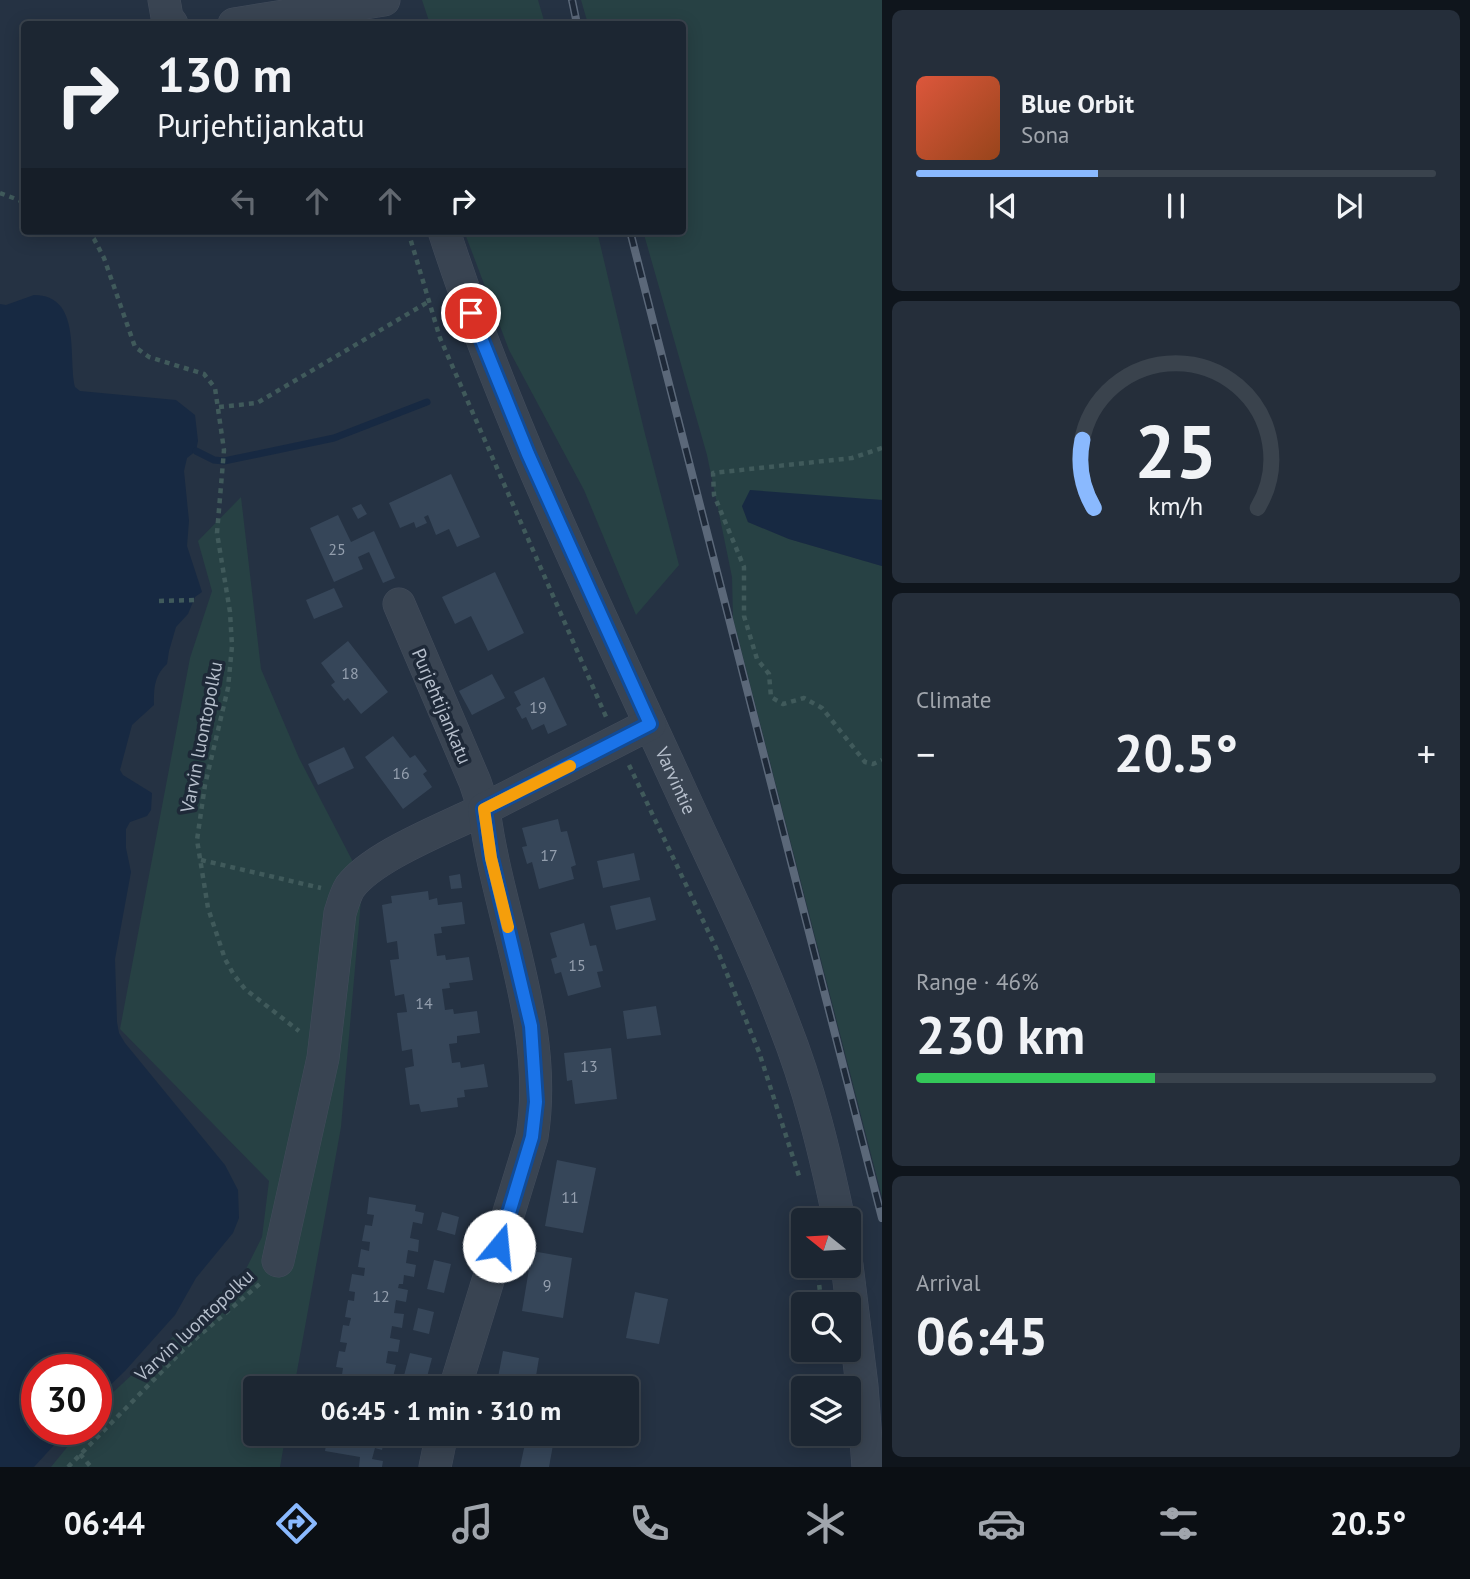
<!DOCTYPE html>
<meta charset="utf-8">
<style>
body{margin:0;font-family:"PT Sans",sans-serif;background:#252e3a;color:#f1f3f6;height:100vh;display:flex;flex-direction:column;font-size:26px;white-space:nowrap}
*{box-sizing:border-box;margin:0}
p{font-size:23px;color:#a0a5ac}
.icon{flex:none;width:38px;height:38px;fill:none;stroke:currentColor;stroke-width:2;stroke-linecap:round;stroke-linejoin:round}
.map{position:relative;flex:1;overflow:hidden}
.sheet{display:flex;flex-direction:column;gap:10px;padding:10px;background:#0f151c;width:588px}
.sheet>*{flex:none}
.hud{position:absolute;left:21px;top:21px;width:665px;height:214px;border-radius:7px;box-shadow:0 4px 18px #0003,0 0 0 2px #3a434d;background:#1c2632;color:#f1f3f6;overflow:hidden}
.needle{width:46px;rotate:288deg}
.controls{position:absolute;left:791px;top:1208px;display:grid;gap:14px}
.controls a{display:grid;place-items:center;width:70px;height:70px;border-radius:7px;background:#1c2632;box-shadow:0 4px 18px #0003,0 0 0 2px #3a434d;font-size:35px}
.speed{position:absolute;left:21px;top:1354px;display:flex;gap:14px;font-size:35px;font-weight:700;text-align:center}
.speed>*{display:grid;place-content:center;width:91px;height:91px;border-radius:50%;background:#1c2632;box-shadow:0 4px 18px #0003,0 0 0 2px #3a434d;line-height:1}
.speed .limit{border:10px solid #d22;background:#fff;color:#111}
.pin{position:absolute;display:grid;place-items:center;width:60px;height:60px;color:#fff;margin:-30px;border:4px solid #fff;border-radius:50%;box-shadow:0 2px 7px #0007}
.me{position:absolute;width:77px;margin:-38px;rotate:17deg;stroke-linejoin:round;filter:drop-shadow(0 0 5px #0008)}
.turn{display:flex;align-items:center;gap:24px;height:147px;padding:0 21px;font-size:32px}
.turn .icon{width:91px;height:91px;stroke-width:2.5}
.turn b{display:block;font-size:49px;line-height:60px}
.lanes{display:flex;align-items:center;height:66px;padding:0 21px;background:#0003;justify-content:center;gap:35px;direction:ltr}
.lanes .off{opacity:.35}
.big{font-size:52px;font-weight:600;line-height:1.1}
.sheet .widget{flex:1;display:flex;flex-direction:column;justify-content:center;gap:10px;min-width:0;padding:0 24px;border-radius:10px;background:#252e3a}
.sheet .dial{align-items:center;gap:0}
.dial svg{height:182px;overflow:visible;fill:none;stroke:#3a434d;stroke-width:7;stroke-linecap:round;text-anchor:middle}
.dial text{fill:#f1f3f6;stroke:none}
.song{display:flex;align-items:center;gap:21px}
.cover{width:84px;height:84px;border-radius:10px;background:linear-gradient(135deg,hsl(10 70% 55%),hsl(20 70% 35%))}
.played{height:7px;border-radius:4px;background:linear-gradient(90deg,#8ab9fe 35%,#3a434d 35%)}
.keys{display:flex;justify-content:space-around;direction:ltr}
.heat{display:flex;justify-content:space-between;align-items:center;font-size:38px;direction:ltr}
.charge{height:10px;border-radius:5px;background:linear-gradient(90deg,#34c759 46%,#3a434d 0)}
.trip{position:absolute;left:243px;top:1376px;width:396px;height:70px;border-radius:7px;background:#1c2632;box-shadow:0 4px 18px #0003,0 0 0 2px #3a434d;font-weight:600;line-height:70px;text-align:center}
.tabs{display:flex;height:112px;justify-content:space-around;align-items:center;background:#0b0f14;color:#a0a5ac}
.tabs .icon{width:49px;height:49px}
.tabs .selected{color:#8ab9fe}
.tabs b{font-size:32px;color:#f1f3f6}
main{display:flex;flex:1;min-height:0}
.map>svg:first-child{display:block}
.green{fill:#274144}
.water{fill:#172942}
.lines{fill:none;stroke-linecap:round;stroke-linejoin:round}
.stream{stroke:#172942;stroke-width:7}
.building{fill:#364659}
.minor-casing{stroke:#434d5c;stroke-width:33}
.path{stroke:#405a5b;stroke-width:4.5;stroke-dasharray:5 5;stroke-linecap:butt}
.minor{stroke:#394452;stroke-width:32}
.rail-casing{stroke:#5b6879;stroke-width:8}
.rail{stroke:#1e2938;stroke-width:5;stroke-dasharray:16;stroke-linecap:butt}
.route-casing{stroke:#114b97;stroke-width:18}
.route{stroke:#1a73e8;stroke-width:12}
.slow{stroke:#f59e0b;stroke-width:12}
.labels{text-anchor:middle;stroke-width:7;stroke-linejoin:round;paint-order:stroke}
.number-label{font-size:16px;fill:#949fae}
.street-label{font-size:19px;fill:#b6bfcc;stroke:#1e2938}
</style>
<main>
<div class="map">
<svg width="882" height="1467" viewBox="0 0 882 1467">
<rect width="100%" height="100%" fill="#253243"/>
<!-- green -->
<g class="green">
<polygon points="422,0 538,0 545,24 430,24"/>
<polygon points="581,0 882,0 882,500 859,499 742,506 748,522 789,539 882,566 882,1197 733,618 732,577 707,455 643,231 682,231 682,24 588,24"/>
<polygon points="464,231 597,231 644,430 679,565 636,615 584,490 509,350"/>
<polygon points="241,497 261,669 299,758 352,860 361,900 341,1127 294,1388 256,1388 256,1433 286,1433 280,1467 51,1467 81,1430 96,1430 96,1412 108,1397 246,1269 262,1237 269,1181 120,1029 190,658 212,591 198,541"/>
</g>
<!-- water -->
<g class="water">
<path d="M34 295C82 295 68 357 75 387L80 391 176 400 195 415 198 441 196 451 187 458 184 471 189 521 187 546 202 592 195 597 188 614 176 627 169 651 167 664C154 676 154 688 154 705L132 725 120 770 123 775 152 793 151 810 147 816 130 822 126 829V848L131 872 115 959 117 1022 119 1033 125 1043 225 1165 238 1190 239 1218 233 1233 196 1278 175 1315 125 1371 96 1399V1370H37V1430H68L34 1467H0V304L6 305Z"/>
<polygon points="750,490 882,500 882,566 789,539 748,522 742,506"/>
</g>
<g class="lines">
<!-- stream -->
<polyline class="stream" points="196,451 214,460 224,461 258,454 334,438 427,402"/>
</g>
<!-- building -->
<g class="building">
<polygon points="451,474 480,537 457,547 449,529 436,535 428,515 424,517 427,523 416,528 414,522 400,528 389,503"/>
<polygon points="361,504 367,514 358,519 352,508"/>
<polygon points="338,515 351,542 374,531 395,578 383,583 369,552 358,557 363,569 334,582 310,528"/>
<polygon points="495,572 524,633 488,651 471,616 455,624 442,597"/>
<polygon points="334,588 343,607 314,619 306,600"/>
<polygon points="348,641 388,692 361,714 348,698 344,701 331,685 335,682 321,663"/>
<polygon points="492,674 505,698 472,715 459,691"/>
<polygon points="544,677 567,725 548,734 544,724 532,730 526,717 522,719 516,708 521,705 514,692"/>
<polygon points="393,736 410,758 415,755 427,771 423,774 432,787 403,809 365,757"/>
<polygon points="344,747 354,768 318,785 308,764"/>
<polygon points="558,819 561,832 567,831 576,865 571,867 574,879 539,889 532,862 527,864 522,847 527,846 522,828"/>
<polygon points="634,853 640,880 603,888 597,861"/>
<polygon points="460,874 462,888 451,889 449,876"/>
<polygon points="428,891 429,900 437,898 438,905 462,902 465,924 441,927 442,933 434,934 437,956 445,955 446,960 469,957 473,980 449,983 450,988 442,989 445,1010 453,1009 454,1014 477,1011 480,1033 457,1036 457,1043 449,1044 452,1063 460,1062 461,1068 484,1064 488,1087 464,1090 465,1097 457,1098 458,1107 421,1112 419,1104 410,1105 405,1068 414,1066 412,1049 402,1051 397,1013 407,1012 404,994 395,996 390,960 399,959 397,941 387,943 382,905 392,903 391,896"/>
<polygon points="650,897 656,920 616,930 610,906"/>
<polygon points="584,923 590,946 596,945 603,971 597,972 601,987 568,996 561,972 555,974 551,959 557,957 550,933"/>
<polygon points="656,1006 661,1035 627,1039 623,1011"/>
<polygon points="611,1048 617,1099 575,1104 572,1080 567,1081 564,1053"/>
<polygon points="557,1160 596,1168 583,1233 545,1226"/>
<polygon points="369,1197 416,1205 415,1211 424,1213 422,1224 413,1222 410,1238 419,1240 418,1252 408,1250 406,1263 416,1265 414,1277 404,1275 403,1284 399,1284 398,1288 408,1290 406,1302 396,1300 394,1313 404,1314 402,1328 392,1326 390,1338 400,1340 398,1352 388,1351 386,1363 396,1365 393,1377 384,1375 382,1388 341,1381 343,1368 336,1367 339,1351 345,1352 347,1343 340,1342 343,1325 349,1326 351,1318 345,1317 348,1300 354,1301 355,1292 349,1291 352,1274 364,1276 365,1268 358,1267 361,1249 369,1251 370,1242 362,1241 365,1225 372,1226 374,1215 367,1214"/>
<polygon points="442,1212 459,1217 455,1235 437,1230"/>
<polygon points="532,1251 572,1258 563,1318 522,1311"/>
<polygon points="434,1260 451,1264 444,1293 427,1289"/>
<polygon points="635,1292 668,1299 659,1344 626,1338"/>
<polygon points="418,1308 434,1312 429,1334 413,1330"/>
<polygon points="503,1351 539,1358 534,1388 496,1388"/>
<polygon points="410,1353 432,1358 427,1377 419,1375 416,1388 401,1387"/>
<polygon points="335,1433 385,1435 382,1450 375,1448 372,1459 383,1461 382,1467 359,1467 360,1457 325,1451 328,1434 334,1435"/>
<polygon points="526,1439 553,1445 549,1467 520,1467"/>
</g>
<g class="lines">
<!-- minor casing -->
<g class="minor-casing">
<g id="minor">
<polyline points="164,0 167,17 172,24"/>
<polyline points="234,24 384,0"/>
<path id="s1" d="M444 231C506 423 596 605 680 789 715 866 754 944 784 1024 809 1087 825 1153 839 1220"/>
<path d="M278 1261 323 1058 340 913C343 904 345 895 350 887 374 855 447 828 484 809L475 782 399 604"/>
<polyline points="847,1265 862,1386 868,1467"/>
<path d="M455 1388 532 1137C550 1026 498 918 484 809L650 724"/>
<polyline points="435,1467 442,1433"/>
</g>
</g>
<!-- path -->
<g class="path">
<polyline points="0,193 24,202"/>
<polyline points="87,231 94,239 104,258 135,347 149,357 204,374 215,388 224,450 217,533 230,612 232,646 228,688 205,785 197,840 208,908 225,959 234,975 245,989 299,1031"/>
<polyline points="408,231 440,338 607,719"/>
<polyline points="219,407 257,403 428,302"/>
<polyline points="882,448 852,458 713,473 714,495 744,567 744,616 757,659 769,674 771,697 783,704 804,698 822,708 865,762 873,764 882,760"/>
<polyline points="159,601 198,600"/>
<polyline points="629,765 718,952 759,1052 799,1176"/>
<polyline points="201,860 321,888"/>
<polyline points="817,1265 820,1292"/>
<polyline points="80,1454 91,1467"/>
<polyline points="68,1467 187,1346 262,1282"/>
</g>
<!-- minor -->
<use href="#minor" class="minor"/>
<!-- rail casing -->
<g class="rail-casing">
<g id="rail">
<polyline points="572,0 577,24"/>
<polyline points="630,231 882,1218"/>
</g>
</g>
<!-- rail -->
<use href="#rail" class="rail"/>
</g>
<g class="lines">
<!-- route casing -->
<g class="route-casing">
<polyline id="route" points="471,313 528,454 650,724 484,809 491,858 531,1026 536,1102 532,1137 499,1246"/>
</g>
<!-- route -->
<use href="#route" class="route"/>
<!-- slow -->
<polyline class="slow" points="508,927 491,858 484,809 570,766"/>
</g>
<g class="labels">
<!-- number labels -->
<g class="number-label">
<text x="337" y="555">25</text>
<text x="350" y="679">18</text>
<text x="538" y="713">19</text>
<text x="401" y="779">16</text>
<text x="549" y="861">17</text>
<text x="577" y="971">15</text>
<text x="424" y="1009">14</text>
<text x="589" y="1072">13</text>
<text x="570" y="1203">11</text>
<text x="547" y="1291">9</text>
<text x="381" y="1302">12</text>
</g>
<!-- street labels -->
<g class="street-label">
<text transform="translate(442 706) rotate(67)" y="7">Purjehtijankatu</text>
<text transform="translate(201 737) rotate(-79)" y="7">Varvin luontopolku</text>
<text dy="7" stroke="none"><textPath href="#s1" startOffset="597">Varvintie</textPath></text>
<text transform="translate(194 1325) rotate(-43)" y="7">Varvin luontopolku</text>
</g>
</g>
</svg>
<div class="controls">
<a><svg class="needle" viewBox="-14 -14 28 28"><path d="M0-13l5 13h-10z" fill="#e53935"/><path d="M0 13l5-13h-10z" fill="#a0a5ac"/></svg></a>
<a><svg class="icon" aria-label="search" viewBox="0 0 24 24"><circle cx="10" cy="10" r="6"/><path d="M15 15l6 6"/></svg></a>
<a><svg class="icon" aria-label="layers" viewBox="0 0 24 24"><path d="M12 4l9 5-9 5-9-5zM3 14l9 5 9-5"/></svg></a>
</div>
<div class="speed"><div class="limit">30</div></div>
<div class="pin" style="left:471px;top:313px;background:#d93025"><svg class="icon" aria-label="arrive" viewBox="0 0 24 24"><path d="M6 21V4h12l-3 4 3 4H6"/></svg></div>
<svg class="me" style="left:499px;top:1246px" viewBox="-20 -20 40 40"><circle r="19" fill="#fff"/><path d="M0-13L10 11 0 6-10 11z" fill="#1a73e8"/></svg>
<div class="trip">06:45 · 1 min · 310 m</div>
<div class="hud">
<div class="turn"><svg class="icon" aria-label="right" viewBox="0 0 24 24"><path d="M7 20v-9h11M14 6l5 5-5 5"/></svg><div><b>130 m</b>Purjehtijankatu</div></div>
<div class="lanes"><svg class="icon off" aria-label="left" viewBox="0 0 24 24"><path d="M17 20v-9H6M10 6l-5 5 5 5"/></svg><svg class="icon off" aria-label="ahead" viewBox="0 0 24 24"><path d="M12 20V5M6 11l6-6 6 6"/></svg><svg class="icon off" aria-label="ahead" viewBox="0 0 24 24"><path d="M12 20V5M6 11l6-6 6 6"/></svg><svg class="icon" aria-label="right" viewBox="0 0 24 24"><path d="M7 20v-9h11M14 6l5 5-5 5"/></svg></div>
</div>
</div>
<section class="sheet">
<div class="widget">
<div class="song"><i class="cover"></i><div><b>Blue Orbit</b><p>Sona</p></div></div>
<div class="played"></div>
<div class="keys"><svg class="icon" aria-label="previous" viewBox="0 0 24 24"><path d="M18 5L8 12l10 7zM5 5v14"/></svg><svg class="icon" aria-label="pause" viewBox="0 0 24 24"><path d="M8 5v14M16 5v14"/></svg><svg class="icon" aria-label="next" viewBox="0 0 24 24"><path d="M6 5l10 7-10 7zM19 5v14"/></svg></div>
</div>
<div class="widget dial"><svg viewBox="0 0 100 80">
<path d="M14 69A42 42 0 1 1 86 69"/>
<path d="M14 69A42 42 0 0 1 9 39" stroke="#8ab9fe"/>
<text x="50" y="56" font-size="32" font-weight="700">25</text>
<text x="50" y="72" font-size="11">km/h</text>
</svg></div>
<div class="widget"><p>Climate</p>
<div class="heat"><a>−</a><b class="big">20.5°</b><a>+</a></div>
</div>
<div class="widget"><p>Range · 46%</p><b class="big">230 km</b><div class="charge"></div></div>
<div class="widget"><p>Arrival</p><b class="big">06:45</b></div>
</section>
</main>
<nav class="tabs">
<b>06:44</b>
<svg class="icon selected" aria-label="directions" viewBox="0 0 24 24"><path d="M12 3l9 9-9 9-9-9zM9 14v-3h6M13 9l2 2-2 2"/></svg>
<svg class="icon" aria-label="music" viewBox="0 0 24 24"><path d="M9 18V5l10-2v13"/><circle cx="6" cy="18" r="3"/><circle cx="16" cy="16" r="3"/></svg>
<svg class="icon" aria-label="phone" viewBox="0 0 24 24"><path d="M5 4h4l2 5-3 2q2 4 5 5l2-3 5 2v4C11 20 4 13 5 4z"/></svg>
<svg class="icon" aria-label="climate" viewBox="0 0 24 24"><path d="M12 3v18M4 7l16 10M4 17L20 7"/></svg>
<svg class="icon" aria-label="car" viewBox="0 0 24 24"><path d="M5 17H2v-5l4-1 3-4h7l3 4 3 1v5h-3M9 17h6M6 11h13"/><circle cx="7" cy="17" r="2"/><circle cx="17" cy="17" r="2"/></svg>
<svg class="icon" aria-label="filters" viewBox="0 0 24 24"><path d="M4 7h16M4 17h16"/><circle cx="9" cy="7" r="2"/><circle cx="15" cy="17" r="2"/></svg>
<b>20.5°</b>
</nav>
